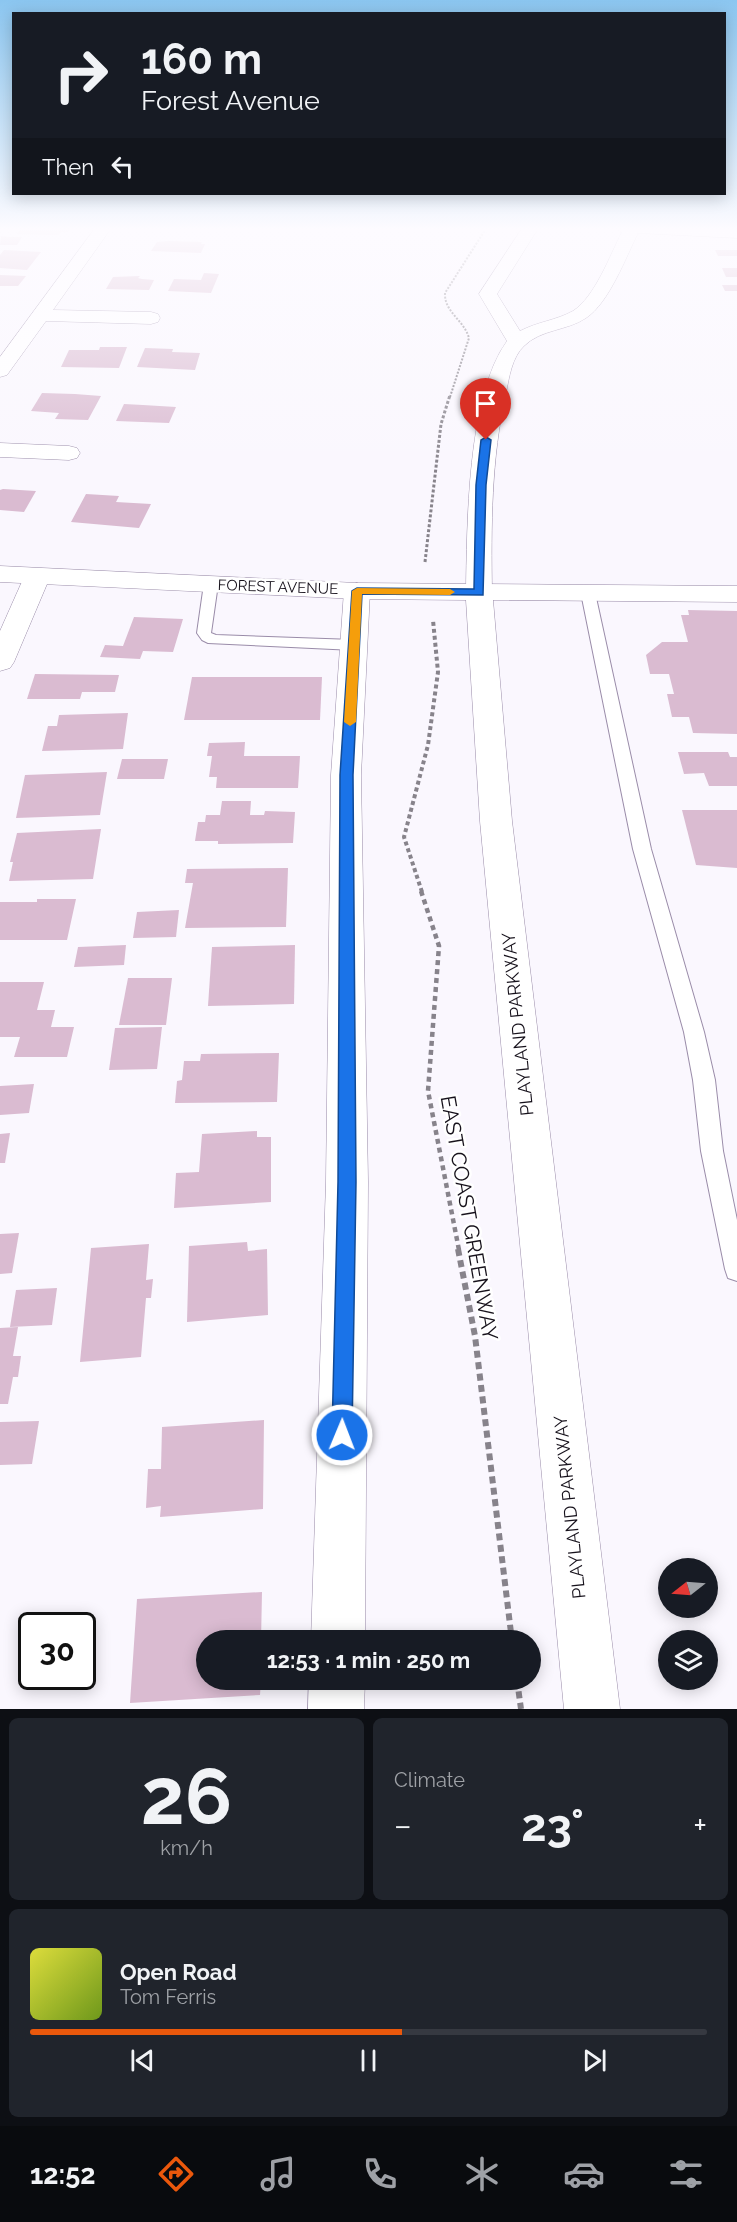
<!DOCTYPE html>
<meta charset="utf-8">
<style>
body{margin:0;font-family:Raleway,sans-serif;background:#20242c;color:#f1f3f6;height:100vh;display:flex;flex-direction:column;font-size:22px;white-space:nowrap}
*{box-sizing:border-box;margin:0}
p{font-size:20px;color:#9ea1a6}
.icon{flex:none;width:33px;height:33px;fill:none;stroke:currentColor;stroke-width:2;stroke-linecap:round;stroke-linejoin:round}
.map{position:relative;height:1709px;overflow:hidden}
.drawer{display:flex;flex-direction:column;gap:9px;padding:9px;background:#0d0f14;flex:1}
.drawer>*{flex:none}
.top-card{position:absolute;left:12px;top:12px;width:714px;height:183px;border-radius:0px;box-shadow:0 3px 15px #0003;background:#171b24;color:#f1f3f6;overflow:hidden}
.needle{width:39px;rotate:253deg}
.buttons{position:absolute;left:658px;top:1558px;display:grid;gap:12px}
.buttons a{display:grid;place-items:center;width:60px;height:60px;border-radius:50%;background:#171b24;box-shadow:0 3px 15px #0003;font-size:30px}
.speed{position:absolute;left:18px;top:1612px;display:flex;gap:12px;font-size:30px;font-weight:700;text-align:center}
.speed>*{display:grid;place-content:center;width:78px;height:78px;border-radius:50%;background:#171b24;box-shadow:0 3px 15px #0003;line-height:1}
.speed .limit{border:3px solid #111;border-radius:9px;background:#fff;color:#111}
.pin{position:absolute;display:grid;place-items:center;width:51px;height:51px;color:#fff;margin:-62px -26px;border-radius:50% 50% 50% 0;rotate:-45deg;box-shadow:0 0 6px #0007}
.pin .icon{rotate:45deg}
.me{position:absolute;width:66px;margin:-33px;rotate:1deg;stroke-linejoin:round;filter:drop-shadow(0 0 4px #0008)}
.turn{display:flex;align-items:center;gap:21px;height:126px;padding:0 30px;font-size:27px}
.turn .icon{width:78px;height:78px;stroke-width:2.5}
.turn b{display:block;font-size:42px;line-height:51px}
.then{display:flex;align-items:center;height:57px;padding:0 30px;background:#0003;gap:12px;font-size:22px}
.big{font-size:45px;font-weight:700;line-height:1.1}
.drawer .tile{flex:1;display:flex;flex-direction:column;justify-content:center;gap:9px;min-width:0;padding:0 21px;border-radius:9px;background:#20242c}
.drawer .dial{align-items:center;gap:0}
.dial b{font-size:78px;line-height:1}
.song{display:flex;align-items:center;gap:18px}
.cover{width:72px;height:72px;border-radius:9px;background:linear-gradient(135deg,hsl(60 70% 55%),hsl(80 70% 35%))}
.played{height:6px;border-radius:3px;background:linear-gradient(90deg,#ea580c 55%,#363941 55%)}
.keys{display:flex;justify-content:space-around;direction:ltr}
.heat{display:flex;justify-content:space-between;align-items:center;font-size:33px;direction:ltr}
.drawer .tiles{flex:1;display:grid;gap:9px;grid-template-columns:1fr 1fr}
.tile:last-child{grid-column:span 2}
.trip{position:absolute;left:196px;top:1630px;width:345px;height:60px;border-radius:30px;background:#171b24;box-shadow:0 3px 15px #0003;font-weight:700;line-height:60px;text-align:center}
.dock{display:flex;height:96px;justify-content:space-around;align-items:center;background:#090b0e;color:#9ea1a6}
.dock .icon{width:42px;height:42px}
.dock .active{color:#ea580c}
.dock b{font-size:27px;color:#f1f3f6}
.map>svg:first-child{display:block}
.building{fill:#dabbd1}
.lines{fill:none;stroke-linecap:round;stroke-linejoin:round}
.lane-casing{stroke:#9a8ca9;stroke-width:2}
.street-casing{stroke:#9a8ca9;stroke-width:1}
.secondary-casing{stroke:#9a8ca9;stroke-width:1}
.path-far4{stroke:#87838b;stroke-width:2;stroke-dasharray:2 1.5;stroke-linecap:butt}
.path-far3{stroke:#87838b;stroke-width:3;stroke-dasharray:3 2;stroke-linecap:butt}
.path-far2{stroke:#87838b;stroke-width:4;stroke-dasharray:4 3;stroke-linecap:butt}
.path-far1{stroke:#87838b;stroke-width:4.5;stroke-dasharray:5 4;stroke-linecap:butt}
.path{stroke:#87838b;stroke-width:6;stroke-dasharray:7 4.5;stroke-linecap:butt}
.lane{fill:#fff;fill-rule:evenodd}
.street{fill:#fff;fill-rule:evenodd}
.secondary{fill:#fff;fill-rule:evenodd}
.route{fill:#1a73e8;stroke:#114b97;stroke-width:1.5}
.slow{fill:#f59e0b}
.labels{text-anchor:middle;stroke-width:5;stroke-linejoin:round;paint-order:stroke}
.far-street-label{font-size:15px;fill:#16111b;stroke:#fff}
.street-label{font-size:18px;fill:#16111b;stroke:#fff}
.near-street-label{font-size:21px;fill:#16111b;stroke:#fff}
</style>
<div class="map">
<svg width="737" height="1709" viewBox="0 0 737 1709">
<rect width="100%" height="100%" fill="#faf7fe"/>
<!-- building -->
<g class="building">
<polygon points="22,227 72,227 68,232 61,232 58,235 17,234"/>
<polygon points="1,236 8,237 22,237 17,245 0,245"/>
<polygon points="168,241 202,242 201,244 205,244 201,253 151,251 157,242"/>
<polygon points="4,250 41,252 27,270 0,268 0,255"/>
<polygon points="715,250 737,250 737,256 718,256"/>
<polygon points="722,268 737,268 737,277 726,277"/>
<polygon points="204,273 219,274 211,293 168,291 174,279 201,280"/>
<polygon points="0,275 26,276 18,286 0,286"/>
<polygon points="140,276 138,278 142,279 154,280 149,290 106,289 113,277"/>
<polygon points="722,285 737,285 737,291 725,291"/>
<polygon points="100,347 127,347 119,368 61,367 69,350 99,350"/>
<polygon points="145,348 173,349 172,352 200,353 195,370 137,367"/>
<polygon points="42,393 75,394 101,396 88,420 55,419 59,413 31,411"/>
<polygon points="124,404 143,405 176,407 169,423 116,421"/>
<polygon points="3,489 36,491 24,512 0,510 0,490"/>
<polygon points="86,494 119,496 116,502 151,504 139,528 71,522"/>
<polygon points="688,610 737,611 737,734 693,733 689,717 672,717 667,694 674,694 669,674 650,674 646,655 662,642 688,642 681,615 689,615"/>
<polygon points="134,617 183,619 173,652 143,651 140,659 100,657 105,645 123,646"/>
<polygon points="35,674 119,675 115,692 82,692 80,699 27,699"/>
<polygon points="192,677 322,677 320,720 184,720"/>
<polygon points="128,713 123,749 42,751 48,726 57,726 59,715"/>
<polygon points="245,742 244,756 300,756 298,788 216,788 217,777 209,777 212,756 207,756 209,743"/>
<polygon points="678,752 728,752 730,757 737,757 737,786 709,786 704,773 684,774"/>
<polygon points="122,759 168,759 164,779 117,779"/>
<polygon points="107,772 100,815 16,818 25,775"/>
<polygon points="222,801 251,801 250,815 264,815 265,811 295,812 293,843 218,844 218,841 195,841 198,822 205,822 206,815 220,815"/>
<polygon points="682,810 737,810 737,868 696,865"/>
<polygon points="101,829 93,879 9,881 13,862 10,862 17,833"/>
<polygon points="288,868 286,927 185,928 193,883 185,883 187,869"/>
<polygon points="37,899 76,899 67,940 0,940 0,902 37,902"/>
<polygon points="179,910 176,937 133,938 137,912"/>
<polygon points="126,945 124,965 74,967 78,947"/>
<polygon points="295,945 294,1004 208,1006 212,947"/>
<polygon points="128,978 172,978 166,1025 119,1025"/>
<polygon points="0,982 44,982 37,1010 55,1010 51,1027 74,1027 67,1057 14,1057 20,1037 0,1037"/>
<polygon points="162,1027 157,1069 109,1070 115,1028"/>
<polygon points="279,1053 277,1102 175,1103 177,1081 182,1080 184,1061 200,1061 201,1054"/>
<polygon points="34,1084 29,1113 0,1115 0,1086"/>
<polygon points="257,1131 257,1137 271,1137 271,1202 174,1208 176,1173 199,1172 202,1134"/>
<polygon points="10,1133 5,1163 0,1163 0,1134"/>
<polygon points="19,1233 12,1273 0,1274 0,1234"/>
<polygon points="247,1242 248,1251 267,1249 268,1315 187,1322 189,1246"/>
<polygon points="149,1244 146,1280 153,1279 151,1298 146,1298 141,1357 80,1362 91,1248"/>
<polygon points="57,1288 52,1325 10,1327 16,1290"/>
<polygon points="18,1327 13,1356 21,1356 18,1377 13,1377 8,1404 0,1404 0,1328"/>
<polygon points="264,1420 263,1509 160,1517 161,1506 146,1508 148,1469 161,1469 162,1427"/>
<polygon points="39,1421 32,1464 0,1465 0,1422"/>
<polygon points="262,1592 261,1641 207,1641 207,1680 261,1680 260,1695 130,1703 137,1599"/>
</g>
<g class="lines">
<!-- lane casing -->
<g class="lane-casing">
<g id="lane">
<polygon points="211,580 218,584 211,633 216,635 354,640 361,645 354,650 208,643 202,640 197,633 204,584"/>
<polygon points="588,589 595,593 651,849 704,1032 715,1080 723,1151 737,1220 737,1281 728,1278 725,1269 701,1151 693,1080 684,1032 633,849 581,593"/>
</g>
</g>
<!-- street casing -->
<g class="street-casing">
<g id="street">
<polygon points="96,227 112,227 53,310 151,312 158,314 160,318 158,322 151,324 46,321 7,375 0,377 0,357"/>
<path d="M523 227H539L497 294 520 331C537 322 557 320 573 311 595 297 610 255 622 232L613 227 737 228V238L638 233C626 257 609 303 586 318 567 331 541 329 524 346 512 357 509 378 506 393 491 459 491 526 492 593L488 599 479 601 470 599 466 593C467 526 467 396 507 341L479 294Z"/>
<polygon points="0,443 69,446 77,448 80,453 77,458 69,460 0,457"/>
<polygon points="37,569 46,572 50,577 14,662 10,668 0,671 0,631 24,577 28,572"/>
<polygon points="357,583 366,586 370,591 361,775 368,1182 365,1641 311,1641 326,1182 331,775 344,591 348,586"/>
<polygon points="309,1680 365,1680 364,1709 308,1709"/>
</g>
</g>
<!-- secondary casing -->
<g class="secondary-casing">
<polygon id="secondary" points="0,566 357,583 737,586 737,602 493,600 512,821 620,1709 564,1709 480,821 466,600 357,599 0,582"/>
</g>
<!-- path-far4 -->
<path class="path-far4" d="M450 397 469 338C464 320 444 312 445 293L487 227"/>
<!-- path-far3 -->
<polyline class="path-far3" points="425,562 441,424 450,395"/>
<!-- path-far2 -->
<polyline class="path-far2" points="422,892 404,837 428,745 438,672 433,620"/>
<!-- path-far1 -->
<polyline class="path-far1" points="421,891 439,946 428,1091 459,1250"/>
<!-- path -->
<g class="path">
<polyline points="458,1249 475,1336 512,1641"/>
<polyline points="517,1680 521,1709"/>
</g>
<!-- lane -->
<use href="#lane" class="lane"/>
<!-- street -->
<use href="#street" class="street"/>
<!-- secondary -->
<use href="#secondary" class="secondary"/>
</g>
<!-- sky -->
<linearGradient id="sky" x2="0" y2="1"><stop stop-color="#8bc6f0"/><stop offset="0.49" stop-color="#fdfbff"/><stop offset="1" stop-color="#fdfbff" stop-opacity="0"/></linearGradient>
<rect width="737" height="467" fill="url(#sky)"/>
<!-- route -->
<polygon class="route" points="486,437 491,440 486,485 483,595 362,594 353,775 356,1182 352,1435 349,1442 342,1445 335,1442 332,1435 338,1182 340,775 352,591 357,588 474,589 476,485 481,440"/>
<!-- slow -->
<polygon class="slow" points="357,588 450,589 455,592 450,595 362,594 356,722 350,726 344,722 352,591"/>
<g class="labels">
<!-- far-street labels -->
<g class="far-street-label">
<text transform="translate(278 587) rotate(2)" y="5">FOREST AVENUE</text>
</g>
<!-- street labels -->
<g class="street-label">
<text transform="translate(518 1024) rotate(-96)" y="6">PLAYLAND PARKWAY</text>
<text transform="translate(570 1507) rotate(-96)" y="6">PLAYLAND PARKWAY</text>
</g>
<!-- near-street labels -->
<g class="near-street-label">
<text transform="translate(469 1218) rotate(80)" y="7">EAST COAST GREENWAY</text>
</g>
</g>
</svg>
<div class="buttons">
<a><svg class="needle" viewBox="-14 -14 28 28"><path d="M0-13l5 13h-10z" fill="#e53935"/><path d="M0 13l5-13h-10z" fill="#9ea1a6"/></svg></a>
<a><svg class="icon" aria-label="layers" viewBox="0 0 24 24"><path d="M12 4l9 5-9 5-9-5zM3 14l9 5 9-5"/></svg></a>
</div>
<div class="speed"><div class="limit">30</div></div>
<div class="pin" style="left:486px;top:440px;background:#d93025"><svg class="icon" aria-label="arrive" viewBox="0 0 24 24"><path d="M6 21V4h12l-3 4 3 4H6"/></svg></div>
<svg class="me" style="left:342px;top:1435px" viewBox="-20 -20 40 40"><circle r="17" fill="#1a73e8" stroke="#fff" stroke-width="3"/><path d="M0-11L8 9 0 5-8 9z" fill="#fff"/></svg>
<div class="trip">12:53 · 1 min · 250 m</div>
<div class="top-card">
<div class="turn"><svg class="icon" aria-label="right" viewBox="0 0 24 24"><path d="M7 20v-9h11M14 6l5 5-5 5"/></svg><div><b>160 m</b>Forest Avenue</div></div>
<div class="then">Then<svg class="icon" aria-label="left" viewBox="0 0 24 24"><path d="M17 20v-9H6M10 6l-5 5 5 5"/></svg></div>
</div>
</div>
<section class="drawer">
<div class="tiles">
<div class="tile dial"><b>26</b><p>km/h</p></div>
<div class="tile"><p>Climate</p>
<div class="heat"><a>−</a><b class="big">23°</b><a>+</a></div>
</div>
<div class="tile">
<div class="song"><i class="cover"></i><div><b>Open Road</b><p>Tom Ferris</p></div></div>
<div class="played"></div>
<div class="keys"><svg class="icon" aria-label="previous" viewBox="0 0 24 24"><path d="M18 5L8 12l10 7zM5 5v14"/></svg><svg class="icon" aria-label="pause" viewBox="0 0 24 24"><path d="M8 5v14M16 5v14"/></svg><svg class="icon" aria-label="next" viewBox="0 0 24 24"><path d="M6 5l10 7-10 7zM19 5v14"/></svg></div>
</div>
</div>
</section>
<nav class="dock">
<b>12:52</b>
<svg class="icon active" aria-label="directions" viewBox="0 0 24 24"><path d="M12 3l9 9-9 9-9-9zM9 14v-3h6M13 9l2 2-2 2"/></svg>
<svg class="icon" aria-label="music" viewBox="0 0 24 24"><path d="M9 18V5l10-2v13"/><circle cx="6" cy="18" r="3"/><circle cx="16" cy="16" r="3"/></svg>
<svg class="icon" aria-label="phone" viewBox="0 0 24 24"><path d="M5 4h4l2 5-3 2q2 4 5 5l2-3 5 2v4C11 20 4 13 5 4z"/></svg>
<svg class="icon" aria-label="climate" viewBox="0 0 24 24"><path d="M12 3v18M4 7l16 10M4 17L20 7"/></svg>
<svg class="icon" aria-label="car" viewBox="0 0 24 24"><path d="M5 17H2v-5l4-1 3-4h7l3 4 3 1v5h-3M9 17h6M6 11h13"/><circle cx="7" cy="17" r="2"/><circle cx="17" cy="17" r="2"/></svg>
<svg class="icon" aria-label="filters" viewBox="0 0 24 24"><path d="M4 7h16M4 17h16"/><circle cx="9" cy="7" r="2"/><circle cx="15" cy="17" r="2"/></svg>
</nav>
